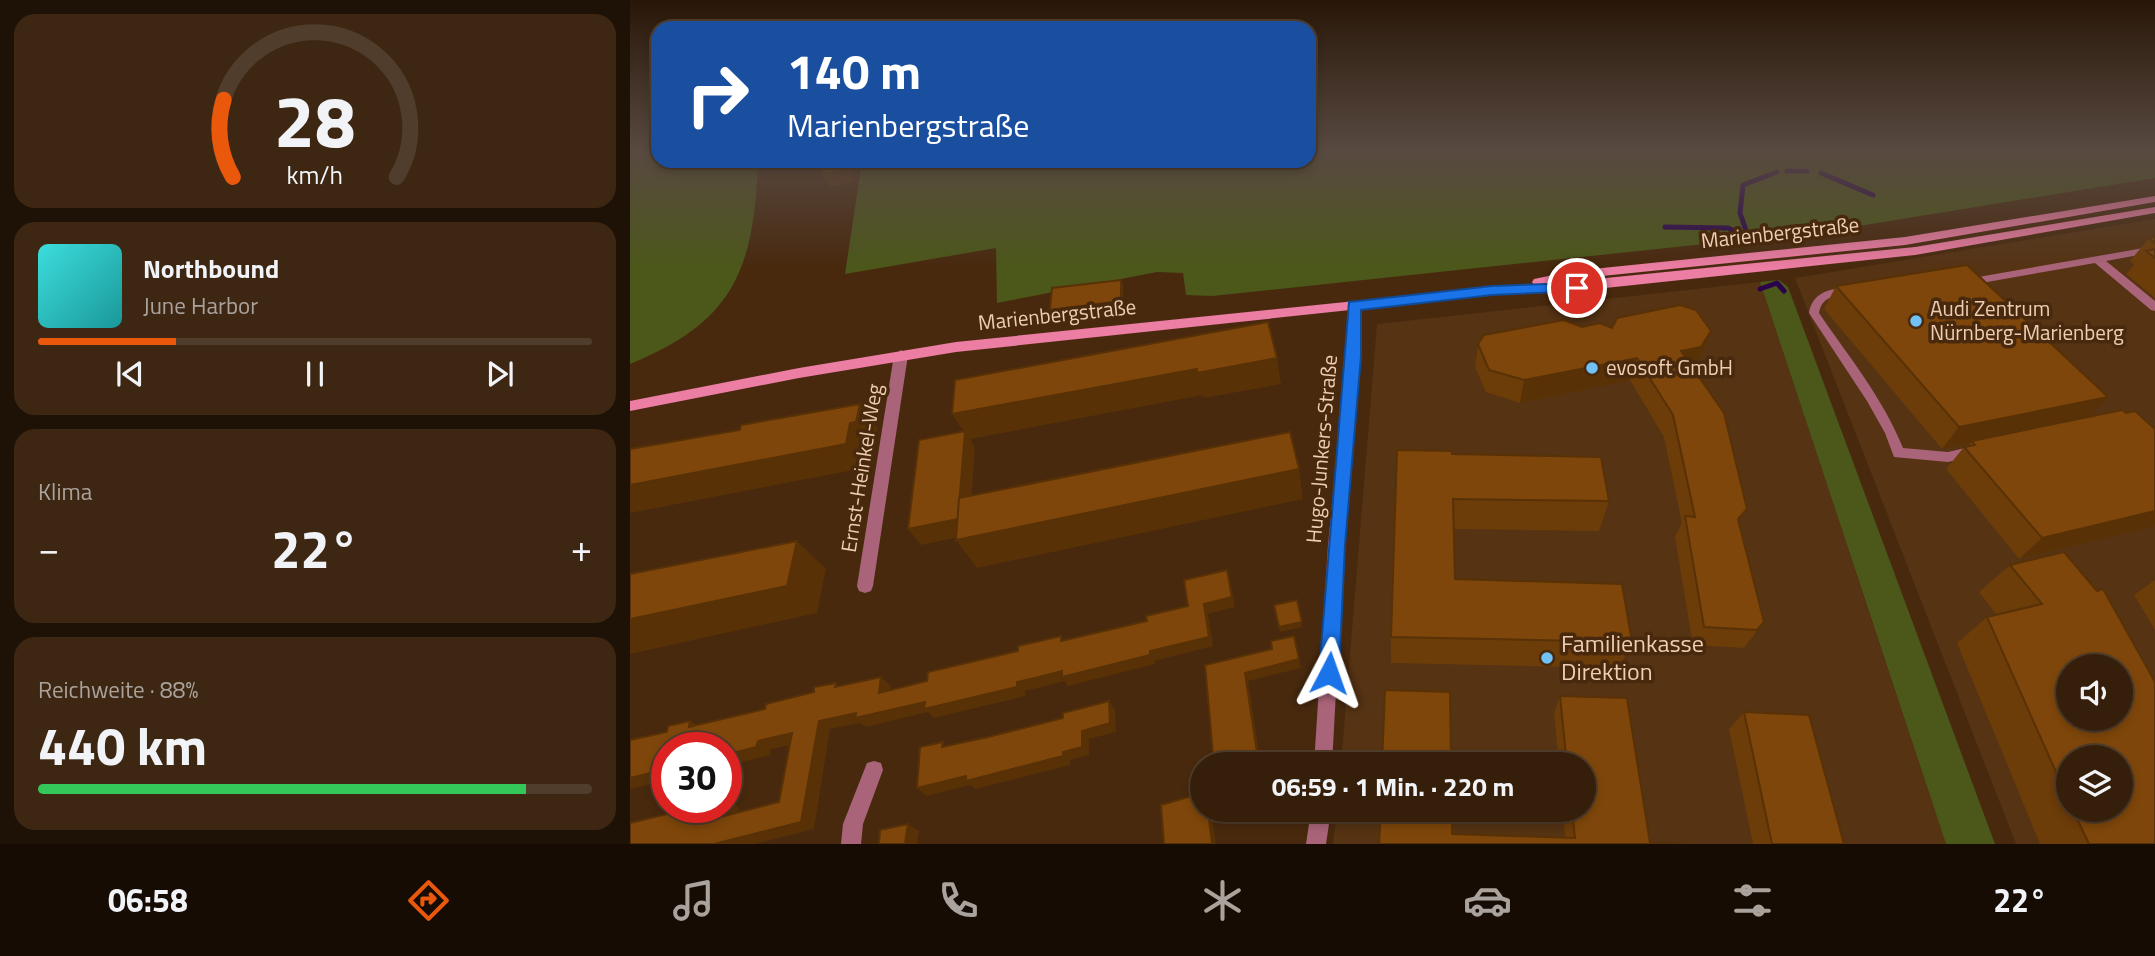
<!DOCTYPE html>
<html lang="de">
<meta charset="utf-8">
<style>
body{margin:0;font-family:"Titillium Web",sans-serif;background:#3d2713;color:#f1f3f6;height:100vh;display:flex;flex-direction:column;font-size:26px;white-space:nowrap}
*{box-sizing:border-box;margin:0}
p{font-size:23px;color:#aaa29c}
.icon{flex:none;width:38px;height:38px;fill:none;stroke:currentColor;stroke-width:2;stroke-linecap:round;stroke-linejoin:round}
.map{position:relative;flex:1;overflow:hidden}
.drawer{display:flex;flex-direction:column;gap:14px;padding:14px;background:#1e1106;width:630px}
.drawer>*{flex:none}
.banner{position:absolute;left:21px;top:21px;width:665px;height:147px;border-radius:21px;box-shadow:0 4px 10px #0003,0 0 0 2px #503d2b;background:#1a4fa0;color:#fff;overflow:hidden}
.buttons{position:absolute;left:1426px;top:654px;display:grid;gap:14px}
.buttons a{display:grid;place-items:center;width:77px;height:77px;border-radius:50%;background:#361f0a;box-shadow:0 4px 10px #0003,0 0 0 2px #503d2b;font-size:35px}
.speed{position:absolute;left:21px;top:732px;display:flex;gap:14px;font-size:35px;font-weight:700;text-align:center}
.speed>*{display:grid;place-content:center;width:91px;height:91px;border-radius:50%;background:#361f0a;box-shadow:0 4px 10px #0003,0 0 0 2px #503d2b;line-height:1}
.speed .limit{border:10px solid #d22;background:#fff;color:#111}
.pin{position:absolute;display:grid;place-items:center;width:60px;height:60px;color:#fff;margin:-30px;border:4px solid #fff;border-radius:50%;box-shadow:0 2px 7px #0007}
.me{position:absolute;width:77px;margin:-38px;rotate:4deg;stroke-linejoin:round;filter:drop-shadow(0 0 5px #0008)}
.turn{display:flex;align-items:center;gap:24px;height:147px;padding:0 21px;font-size:32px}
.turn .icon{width:91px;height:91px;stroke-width:2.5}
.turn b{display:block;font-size:49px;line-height:60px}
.big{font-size:52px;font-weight:700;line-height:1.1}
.drawer .tile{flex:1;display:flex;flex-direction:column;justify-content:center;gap:10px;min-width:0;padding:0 24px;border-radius:21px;background:#3d2713}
.drawer .dial{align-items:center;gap:0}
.dial svg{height:182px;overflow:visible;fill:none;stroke:#503d2b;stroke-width:7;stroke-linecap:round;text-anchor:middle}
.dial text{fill:#f1f3f6;stroke:none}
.song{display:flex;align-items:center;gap:21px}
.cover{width:84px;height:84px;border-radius:10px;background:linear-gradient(135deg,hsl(180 70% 55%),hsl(180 70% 35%))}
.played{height:7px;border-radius:4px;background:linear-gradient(90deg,#ea580c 25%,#503d2b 25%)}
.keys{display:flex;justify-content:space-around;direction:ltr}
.heat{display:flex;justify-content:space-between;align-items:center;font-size:38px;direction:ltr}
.charge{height:10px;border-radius:5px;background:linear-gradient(90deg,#34c759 88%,#503d2b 0)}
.trip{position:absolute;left:560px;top:752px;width:406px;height:70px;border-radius:35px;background:#361f0a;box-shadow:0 4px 10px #0003,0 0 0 2px #503d2b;font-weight:700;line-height:70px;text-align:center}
.menu{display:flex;height:112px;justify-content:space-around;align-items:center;background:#160c04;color:#aaa29c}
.menu .icon{width:49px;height:49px}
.menu .active{color:#ea580c}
.menu b{font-size:32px;color:#f1f3f6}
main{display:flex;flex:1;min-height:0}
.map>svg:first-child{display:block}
.built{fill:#553313;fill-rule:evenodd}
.green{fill:#4c571a}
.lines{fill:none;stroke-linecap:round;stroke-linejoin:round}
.stream{stroke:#29044d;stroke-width:5}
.lane{fill:#aa647a;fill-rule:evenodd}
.street{fill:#aa647a;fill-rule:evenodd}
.secondary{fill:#ec7da3;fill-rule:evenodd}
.wall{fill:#6c3c09;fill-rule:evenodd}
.shaded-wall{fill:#583107}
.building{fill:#7e460a;stroke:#583107;stroke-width:2;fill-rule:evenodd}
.route{fill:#1a73e8;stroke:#114b97;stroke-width:2}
.poi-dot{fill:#72c1f5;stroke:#48290e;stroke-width:2.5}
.labels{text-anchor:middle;stroke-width:7;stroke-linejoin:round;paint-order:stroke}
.street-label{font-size:21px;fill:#eecdb3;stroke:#48290e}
.poi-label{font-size:21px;fill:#eecdb3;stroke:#48290e;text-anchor:start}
.near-poi-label{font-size:24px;fill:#eecdb3;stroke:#48290e;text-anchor:start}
</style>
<main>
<section class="drawer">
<div class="tile dial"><svg viewBox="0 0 100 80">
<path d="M14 69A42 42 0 1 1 86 69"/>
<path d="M14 69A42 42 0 0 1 10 35" stroke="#ea580c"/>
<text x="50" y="56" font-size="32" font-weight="700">28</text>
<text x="50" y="72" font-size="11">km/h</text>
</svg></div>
<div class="tile">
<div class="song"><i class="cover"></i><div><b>Northbound</b><p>June Harbor</p></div></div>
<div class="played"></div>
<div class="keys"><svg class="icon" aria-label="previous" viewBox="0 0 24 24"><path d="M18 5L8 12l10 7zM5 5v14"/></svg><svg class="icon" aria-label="pause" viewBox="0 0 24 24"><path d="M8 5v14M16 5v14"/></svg><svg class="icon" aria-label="next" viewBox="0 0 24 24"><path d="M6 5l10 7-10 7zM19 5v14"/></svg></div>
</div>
<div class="tile"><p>Klima</p>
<div class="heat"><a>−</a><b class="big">22°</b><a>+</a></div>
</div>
<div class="tile"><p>Reichweite · 88%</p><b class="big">440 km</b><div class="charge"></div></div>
</section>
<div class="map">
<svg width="1525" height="844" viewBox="0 0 1525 844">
<rect width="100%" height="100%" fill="#48290e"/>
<!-- built -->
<g class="built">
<path d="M1525 219V844H1386L1165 278ZM1438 667H1491V719H1438ZM1438 758H1491V810H1438Z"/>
<polygon points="1130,282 1316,844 703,844 707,810 954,810 954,765 711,765 747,324"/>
</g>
<!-- green -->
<g class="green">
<path d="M0 149H28V161L128 162C124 269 104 322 0 364Z"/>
<polygon points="679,149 1525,149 1525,178 1198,231 582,296 556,295 553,273 527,272 367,303 366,248 215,274 232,161 679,161"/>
<polygon points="1149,280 1158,287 1365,844 1316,844 1130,282"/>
</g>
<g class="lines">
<!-- stream -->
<g class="stream">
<polyline points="1157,171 1177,171"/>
<polyline points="1191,173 1243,195"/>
<polyline points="1035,227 1098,228 1118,238"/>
<polyline points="1119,239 1110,213 1113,185 1147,172"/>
<polyline points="1130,289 1147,283 1154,291"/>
</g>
<!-- lane -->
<g class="lane">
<polygon points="1525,246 1525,252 1476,261 1525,301 1525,311 1521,310 1465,263 1357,282 1354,286 1356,292 1351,296 1347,295 1344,286 1350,277 1354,276"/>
<path d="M1211 288H1221L1222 291 1221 294C1207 296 1192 295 1189 313 1219 357 1253 398 1273 448L1318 452 1344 446 1348 447 1350 451 1348 455 1318 462 1264 457 1255 433 1237 401 1179 313C1182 295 1195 290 1211 288Z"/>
</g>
<!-- street -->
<g class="street">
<polygon points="724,302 730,306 731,356 714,545 702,765 684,765 698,545 717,356 718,306"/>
<polygon points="271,350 278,355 243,586 241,591 235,593 229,591 227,586 264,355"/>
<polygon points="244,761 251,763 253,770 233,824 231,844 211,844 213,824 237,763"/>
<polygon points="681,810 701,810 696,844 676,844"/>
</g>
<!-- secondary -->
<polygon class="secondary" points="1525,196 1525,202 1275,245 943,279 916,284 1285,247 1525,207 1525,213 1285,255 947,291 862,295 326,352 169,378 0,411 0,401 169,368 326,342 862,287 904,285 902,282 904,279 943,271 1275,237"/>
</g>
<!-- wall -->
<g class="wall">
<polygon points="1525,237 1525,298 1496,274 1504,265 1500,261 1519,238"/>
<polygon points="491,280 493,286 493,307 423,316 420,310"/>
<polygon points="1206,286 1459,416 1525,526 1389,559 1316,469 1334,447 1338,446 1341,443 1312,449 1194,309"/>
<polygon points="952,327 1081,331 1072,354 1063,368 1109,522 1134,622 1114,648 1063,645 1045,537 1052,523 1034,437 1000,380 890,403 856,392 845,367 848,344"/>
<polygon points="822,454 979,501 969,531 824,529 825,579 1002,642 989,668 761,663 761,637"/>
<path d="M1434 552 1525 844H1410L1327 643 1357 617 1367 615 1349 592 1380 565ZM1438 758 1491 810H1438Z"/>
<polygon points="1525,580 1525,630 1504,595"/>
<polygon points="930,696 1020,843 749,844 822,834 935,837 933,810 954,810 954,765 929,765 924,713"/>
<polygon points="1114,712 1214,844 1123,844 1099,729"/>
</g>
<!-- shaded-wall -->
<g class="shaded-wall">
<polygon points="217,161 222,161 224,181 200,187 193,175"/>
<polygon points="491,280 493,286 493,307 491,301"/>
<polygon points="1081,331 1072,354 1062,369 1051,351"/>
<polygon points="647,358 651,384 574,398 573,395 340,439 345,448 339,535 291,545 278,529 335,434 322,414 567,369"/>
<polygon points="1007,358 1000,380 890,403 894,380"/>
<polygon points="1478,397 1457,419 1342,441 1341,443 1312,449 1329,427"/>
<polygon points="230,404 247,428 244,446 238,447 234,468 0,513 0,485 220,423"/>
<polygon points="669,469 673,499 347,568 326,540"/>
<polygon points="1525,511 1525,526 1389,559 1412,538"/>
<polygon points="167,541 196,569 187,613 0,654 0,619"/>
<polygon points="597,570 600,580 605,607 578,614 583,646 525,661 525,664 438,686 435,681 412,687 395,691 395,696 304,718 298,712 236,727 230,723 200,729 184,829 124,844 84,844 171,822 189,721 226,713 295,702 387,682 520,651 574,604"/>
<polygon points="672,622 672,627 650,632 649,627"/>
<polygon points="669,659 671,668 618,681 631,765 607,765 615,673"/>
<polygon points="251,677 261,686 259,701 249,693"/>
<polygon points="479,701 485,710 486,732 459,739 459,755 440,760 440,765 345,789 340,785 297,796 287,788 433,752"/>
<polygon points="60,721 75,729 59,727"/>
<polygon points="162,733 175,742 141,749 140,755 96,766 96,755 128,741"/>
<polygon points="37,769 37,780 0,789 0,778"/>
<polygon points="96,801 109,807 105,824 90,817 93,807 96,807"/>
<polygon points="578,810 581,810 586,844 582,844"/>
<polygon points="278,824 289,831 287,844 275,844"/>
</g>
<!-- building -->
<g class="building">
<polygon points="191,161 217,161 218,169 193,175"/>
<polygon points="1525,237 1525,243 1519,238"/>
<polygon points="1525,249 1525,258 1516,251"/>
<polygon points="1337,265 1478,397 1329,427 1206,286"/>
<polygon points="491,280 491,301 420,310 422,288"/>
<polygon points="1050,305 1066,310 1081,331 1071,347 1051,351 1094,413 1117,509 1108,519 1134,622 1127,630 1074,627 1055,516 1065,517 1043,415 1007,358 894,380 859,370 848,344 854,335 934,320 952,327 970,323 982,328 987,318"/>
<polygon points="638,322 647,358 567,373 567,369 322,414 325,380"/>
<polygon points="230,404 226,422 220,423 216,444 0,485 0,449 110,430 111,425"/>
<polygon points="1492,410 1496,413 1505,411 1525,429 1525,511 1412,538 1334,447 1345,445 1342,441"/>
<polygon points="335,431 328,519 278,529 289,440"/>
<polygon points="660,432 669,469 326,540 329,498"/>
<polygon points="767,450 822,451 822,454 971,457 979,501 823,499 825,579 992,584 1002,642 761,637"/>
<polygon points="167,541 157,586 0,619 0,574"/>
<path d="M1434 552 1467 591 1473 589 1525 682V844H1459L1443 810H1491V758H1438V799L1357 617 1412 604 1380 565ZM1438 667H1491V719H1438Z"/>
<polygon points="597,570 602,597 574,604 579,637 520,651 520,655 432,677 432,671 405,678 387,682 387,687 294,709 295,702 225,718 226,713 189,721 171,822 84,844 0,844 0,823 66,807 93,807 90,817 149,802 162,733 128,741 126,747 96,755 96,747 37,747 37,769 0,778 0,740 37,732 38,726 60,721 59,727 135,709 136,704 184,692 184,687 206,683 205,687 251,677 249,693 297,681 298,672 388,651 388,646 431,636 431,641 517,621 516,616 558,606 554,580"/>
<polygon points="667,600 672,622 649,627 644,605"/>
<polygon points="664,636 669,659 615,673 628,759 607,765 584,765 575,665 642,649 641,641"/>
<polygon points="755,690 820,692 821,765 752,765"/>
<polygon points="930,696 997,698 1020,843 1059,844 749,844 751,810 822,810 822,834 945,838 942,810 954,810 954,765 937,765"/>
<polygon points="479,701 480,723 452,731 452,747 433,752 433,756 336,781 336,776 287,788 290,747 313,742 312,747 358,737 433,718 433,713"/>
<polygon points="1114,712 1179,715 1214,844 1142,844"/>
<polygon points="572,793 572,810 578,810 582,844 534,844 531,805"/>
<polygon points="278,824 275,844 249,844 250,830"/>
</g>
<!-- sky -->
<linearGradient id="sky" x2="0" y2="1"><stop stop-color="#281708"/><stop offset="0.56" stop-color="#584941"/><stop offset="1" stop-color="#584941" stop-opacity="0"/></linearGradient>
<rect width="1525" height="268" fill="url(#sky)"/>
<!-- route -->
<polygon class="route" points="947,283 953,288 951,291 862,295 731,310 731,356 715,545 709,673 706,680 699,683 692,680 689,673 719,302 862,286"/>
<!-- markers -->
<g class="poi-dot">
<circle cx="1286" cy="321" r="7"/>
<circle cx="962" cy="368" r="7"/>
<circle cx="917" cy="658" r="7"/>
</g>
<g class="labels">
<!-- street labels -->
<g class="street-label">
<text transform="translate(1150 233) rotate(-6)" y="7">Marienbergstraße</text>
<text transform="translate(427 315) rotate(-6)" y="7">Marienbergstraße</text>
<text transform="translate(692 449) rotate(-85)" y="7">Hugo-Junkers-Straße</text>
<text transform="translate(232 468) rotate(-81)" y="7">Ernst-Heinkel-Weg</text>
</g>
<!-- poi labels -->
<g class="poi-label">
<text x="1300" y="316">Audi Zentrum<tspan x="1300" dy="24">Nürnberg-Marienberg</tspan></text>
<text x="976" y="375">evosoft GmbH</text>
</g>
<!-- near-poi labels -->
<g class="near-poi-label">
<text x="931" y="652">Familienkasse<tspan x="931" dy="28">Direktion</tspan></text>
</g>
</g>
</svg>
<div class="buttons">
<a><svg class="icon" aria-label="sound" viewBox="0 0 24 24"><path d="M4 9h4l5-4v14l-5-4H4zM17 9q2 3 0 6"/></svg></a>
<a><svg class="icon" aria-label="layers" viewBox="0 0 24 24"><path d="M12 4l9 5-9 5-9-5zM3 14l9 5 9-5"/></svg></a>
</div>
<div class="speed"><div class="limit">30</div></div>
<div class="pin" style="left:947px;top:288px;background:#d93025"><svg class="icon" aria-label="arrive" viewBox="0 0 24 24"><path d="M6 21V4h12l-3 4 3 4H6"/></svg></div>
<svg class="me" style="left:699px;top:673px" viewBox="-20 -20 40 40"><path d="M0-17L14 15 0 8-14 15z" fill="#1a73e8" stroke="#fff" stroke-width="4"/></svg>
<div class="trip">06:59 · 1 Min. · 220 m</div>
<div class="banner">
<div class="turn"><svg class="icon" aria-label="right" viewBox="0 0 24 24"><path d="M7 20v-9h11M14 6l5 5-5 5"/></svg><div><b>140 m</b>Marienbergstraße</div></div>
</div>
</div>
</main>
<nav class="menu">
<b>06:58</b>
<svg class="icon active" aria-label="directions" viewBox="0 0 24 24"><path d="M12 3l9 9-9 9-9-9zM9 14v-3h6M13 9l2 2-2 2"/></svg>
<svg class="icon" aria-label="music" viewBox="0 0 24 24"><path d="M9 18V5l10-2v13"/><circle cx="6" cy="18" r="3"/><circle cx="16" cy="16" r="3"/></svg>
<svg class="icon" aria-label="phone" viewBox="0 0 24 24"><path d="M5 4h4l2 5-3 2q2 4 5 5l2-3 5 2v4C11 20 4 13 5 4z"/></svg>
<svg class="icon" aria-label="climate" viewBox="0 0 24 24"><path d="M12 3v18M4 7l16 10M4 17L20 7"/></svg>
<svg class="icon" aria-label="car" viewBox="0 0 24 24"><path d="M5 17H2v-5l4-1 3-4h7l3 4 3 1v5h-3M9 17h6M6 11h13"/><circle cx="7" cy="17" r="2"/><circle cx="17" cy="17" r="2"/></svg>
<svg class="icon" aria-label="filters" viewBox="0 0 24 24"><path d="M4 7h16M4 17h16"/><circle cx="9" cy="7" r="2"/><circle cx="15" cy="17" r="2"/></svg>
<b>22°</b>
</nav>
